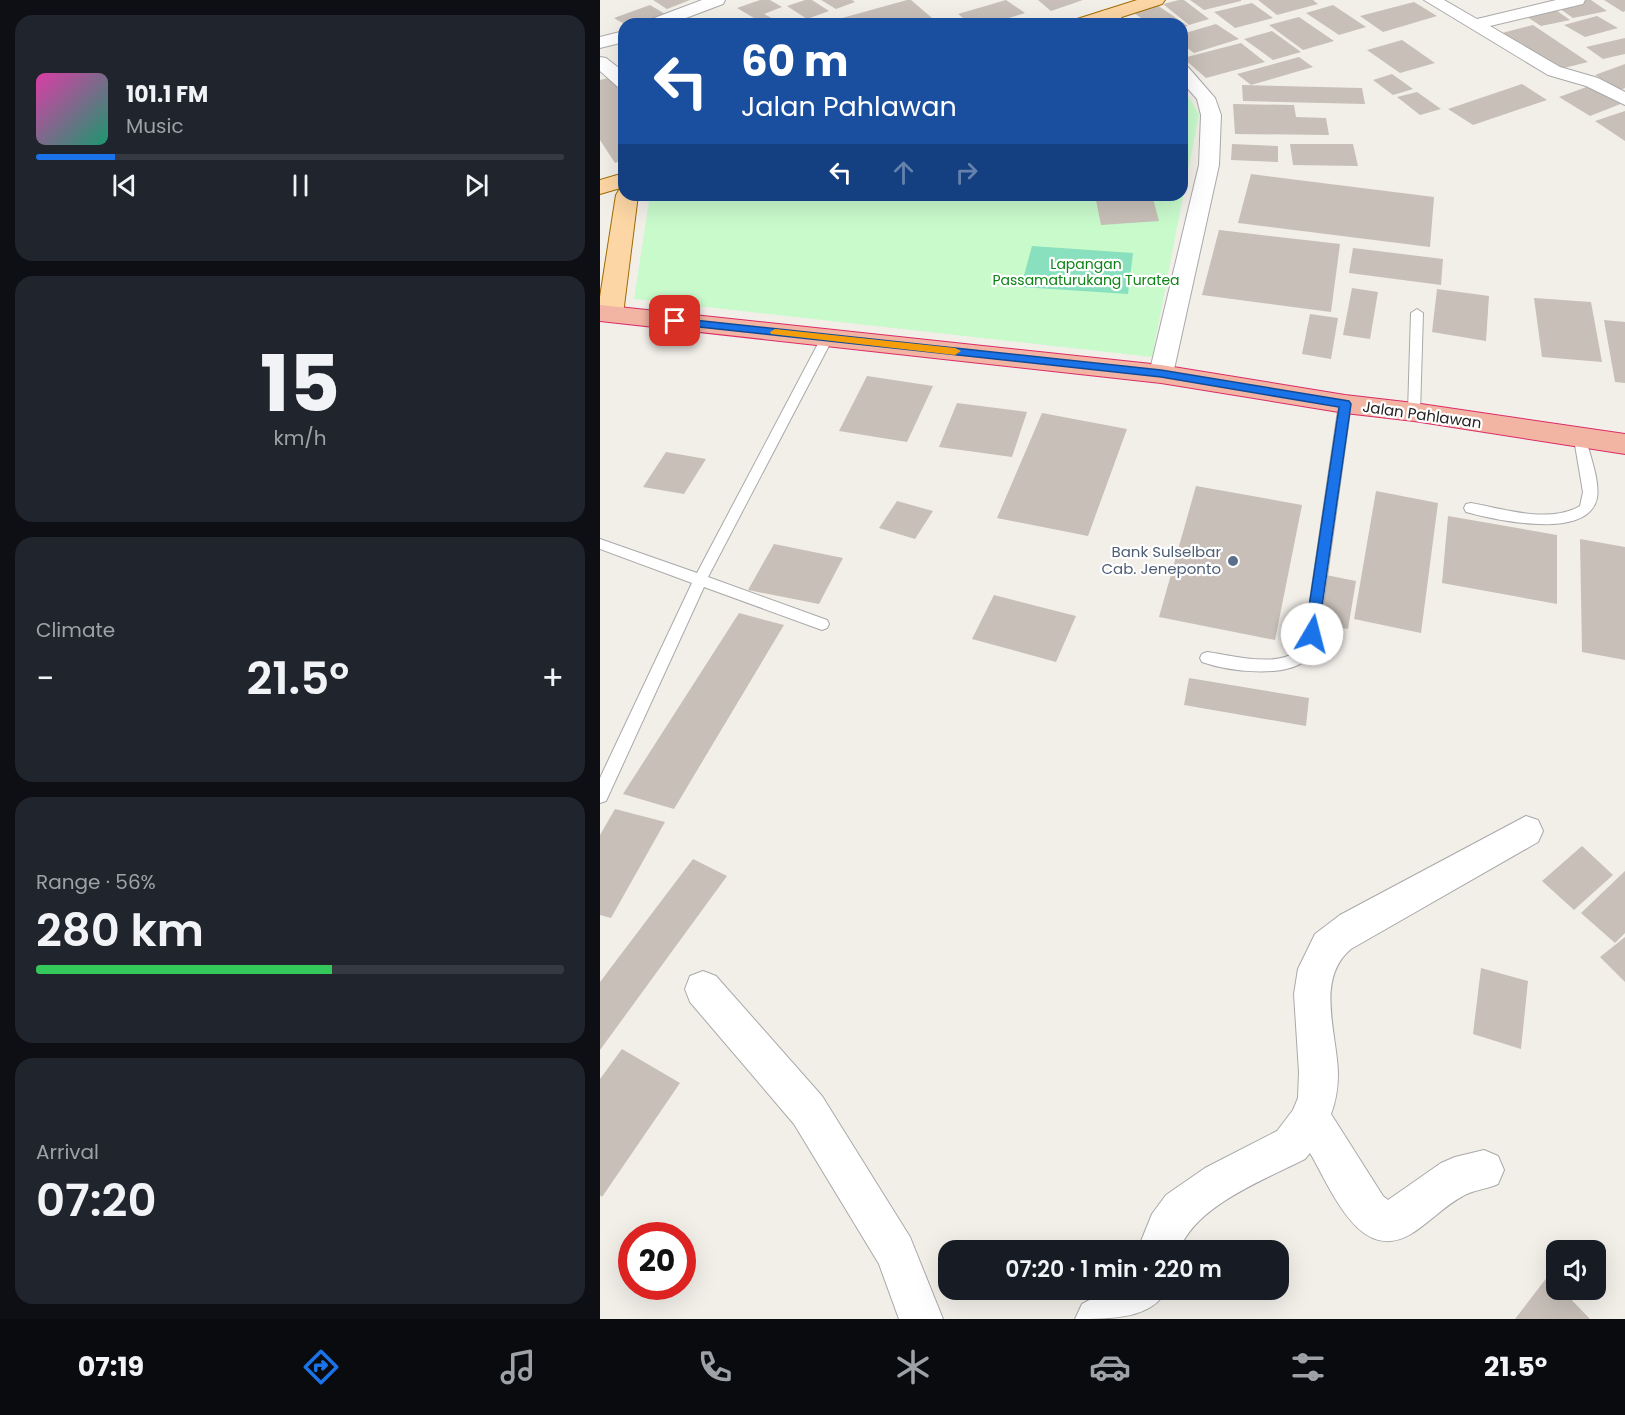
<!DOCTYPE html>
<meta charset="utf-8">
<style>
body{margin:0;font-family:Poppins,sans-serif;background:#20242c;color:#f1f3f6;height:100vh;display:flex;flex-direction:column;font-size:22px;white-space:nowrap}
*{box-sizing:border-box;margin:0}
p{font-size:20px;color:#9ea1a6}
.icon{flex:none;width:33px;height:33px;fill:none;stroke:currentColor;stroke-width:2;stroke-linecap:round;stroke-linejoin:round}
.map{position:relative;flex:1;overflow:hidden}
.panel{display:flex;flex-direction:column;gap:15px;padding:15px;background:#0d0f14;width:600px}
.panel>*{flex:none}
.hud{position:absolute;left:18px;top:18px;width:570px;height:183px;border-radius:18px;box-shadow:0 6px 24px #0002;background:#1a4fa0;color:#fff;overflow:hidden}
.tools{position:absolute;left:946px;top:1240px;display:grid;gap:12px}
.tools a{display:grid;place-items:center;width:60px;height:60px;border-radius:12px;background:#171b24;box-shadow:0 6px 24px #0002;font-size:30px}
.speed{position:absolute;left:18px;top:1222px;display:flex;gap:12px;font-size:30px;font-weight:700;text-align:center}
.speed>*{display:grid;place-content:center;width:78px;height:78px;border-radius:50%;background:#171b24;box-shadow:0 6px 24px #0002;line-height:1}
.speed .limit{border:9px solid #d22;background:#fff;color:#111}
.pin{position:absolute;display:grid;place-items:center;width:51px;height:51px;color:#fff;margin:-26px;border-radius:12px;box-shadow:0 3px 9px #0006}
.me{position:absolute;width:66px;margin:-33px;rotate:8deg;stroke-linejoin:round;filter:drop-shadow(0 0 4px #0008)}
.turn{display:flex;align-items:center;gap:21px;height:126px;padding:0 24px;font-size:27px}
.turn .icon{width:78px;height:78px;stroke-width:2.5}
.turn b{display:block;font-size:42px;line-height:51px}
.lanes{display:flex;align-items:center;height:57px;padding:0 24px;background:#0003;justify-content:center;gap:30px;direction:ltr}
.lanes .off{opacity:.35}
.big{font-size:45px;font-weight:600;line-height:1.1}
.panel .widget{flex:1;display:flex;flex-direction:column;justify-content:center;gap:9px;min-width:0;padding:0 21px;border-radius:18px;background:#20242c}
.panel .dial{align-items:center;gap:0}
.dial b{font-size:78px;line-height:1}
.song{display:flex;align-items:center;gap:18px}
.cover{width:72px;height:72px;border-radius:9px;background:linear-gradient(135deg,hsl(320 70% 55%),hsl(160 70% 35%))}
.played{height:6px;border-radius:3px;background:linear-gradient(90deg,#1a73e8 15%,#363941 15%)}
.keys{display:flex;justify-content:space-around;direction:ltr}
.heat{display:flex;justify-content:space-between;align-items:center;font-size:33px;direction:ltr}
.charge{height:9px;border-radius:4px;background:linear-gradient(90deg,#34c759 56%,#363941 0)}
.trip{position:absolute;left:338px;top:1240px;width:351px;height:60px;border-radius:18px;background:#171b24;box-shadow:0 6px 24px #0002;font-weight:600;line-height:60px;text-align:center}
.dock{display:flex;height:96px;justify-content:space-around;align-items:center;background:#090b0e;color:#9ea1a6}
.dock .icon{width:42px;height:42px}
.dock .on{color:#1a73e8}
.dock b{font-size:27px;color:#f1f3f6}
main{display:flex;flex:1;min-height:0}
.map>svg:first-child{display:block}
.park{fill:#c8facc}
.pitch{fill:#88e0be}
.building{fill:#c7bfb8}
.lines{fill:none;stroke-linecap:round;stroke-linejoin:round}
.service-casing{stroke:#a9a9a9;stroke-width:2}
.minor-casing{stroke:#a9a9a9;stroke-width:2}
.primary-casing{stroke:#a06b00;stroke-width:2}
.trunk-casing{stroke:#dc2a67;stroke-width:2}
.service{fill:#fff;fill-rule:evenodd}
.minor{fill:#fff;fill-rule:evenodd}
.primary{fill:#fcd6a4;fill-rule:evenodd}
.trunk{fill:#f2b4a3;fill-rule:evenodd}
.route{fill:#1a73e8;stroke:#114b97;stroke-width:1.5}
.slow{fill:#f59e0b}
.service-dot{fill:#5c6f8a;stroke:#fff;stroke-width:2}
.labels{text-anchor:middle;stroke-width:4.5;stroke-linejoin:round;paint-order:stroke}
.far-park-label{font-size:14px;fill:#0c8416;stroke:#fff}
.street-label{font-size:15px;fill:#222;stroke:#fff}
.service-label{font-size:15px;fill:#4e5e75;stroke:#fff;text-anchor:end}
</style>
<main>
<section class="panel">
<div class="widget">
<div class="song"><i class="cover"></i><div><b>101.1 FM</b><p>Music</p></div></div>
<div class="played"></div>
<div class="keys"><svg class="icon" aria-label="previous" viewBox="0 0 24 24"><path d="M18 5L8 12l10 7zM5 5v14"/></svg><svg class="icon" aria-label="pause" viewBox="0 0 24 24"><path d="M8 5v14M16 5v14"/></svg><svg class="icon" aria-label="next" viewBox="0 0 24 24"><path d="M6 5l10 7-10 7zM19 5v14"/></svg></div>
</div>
<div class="widget dial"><b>15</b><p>km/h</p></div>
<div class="widget"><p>Climate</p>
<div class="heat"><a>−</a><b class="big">21.5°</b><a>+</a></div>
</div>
<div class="widget"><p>Range · 56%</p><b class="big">280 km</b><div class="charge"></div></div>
<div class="widget"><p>Arrival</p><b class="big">07:20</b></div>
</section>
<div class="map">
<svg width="1025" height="1319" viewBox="0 0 1025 1319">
<rect width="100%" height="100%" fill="#f2efe9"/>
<!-- park -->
<polygon class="park" points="582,86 599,114 552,357 34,299 50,195 582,195"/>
<!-- pitch -->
<polygon class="pitch" points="432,246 533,253 528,294 421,287"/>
<!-- building -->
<g class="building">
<polygon points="53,0 90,0 67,9"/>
<polygon points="160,0 170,0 182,7 164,14 183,24 150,24 145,22 154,18 137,8"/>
<polygon points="205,0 212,0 229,11 207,19 187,6"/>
<polygon points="221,0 252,0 255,2 236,9"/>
<polygon points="307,0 311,0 339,24 240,24 235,20"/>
<polygon points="406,0 425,13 389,24 371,24 358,14"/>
<polygon points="438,0 483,0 451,11"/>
<polygon points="579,0 584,0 609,19 589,25 563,4"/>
<polygon points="590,0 641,0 641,1 604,10"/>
<polygon points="658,0 713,0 718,4 677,15"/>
<polygon points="986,0 991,0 1007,11 973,18 956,6"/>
<polygon points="1004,0 1025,0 1025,11 1023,12"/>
<polygon points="814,2 837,16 783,32 760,16"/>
<polygon points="652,3 673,18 635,28 614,12"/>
<polygon points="50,5 65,14 38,24 24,24 14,18"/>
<polygon points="557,5 588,26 582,28 582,24 549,24 533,12"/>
<polygon points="733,5 766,27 739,35 706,13"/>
<polygon points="953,8 970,20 941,26 924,15"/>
<polygon points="997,16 1018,28 985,37 964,25"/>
<polygon points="699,17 734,41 703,50 669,25"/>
<polygon points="88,18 98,24 71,24"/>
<polygon points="616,24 639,39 594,53 582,44 582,34"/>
<polygon points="933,25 988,62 956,70 902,33"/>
<polygon points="672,31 701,52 673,60 644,39"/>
<polygon points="1025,38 1025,54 1003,59 986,47"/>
<polygon points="802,40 835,63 800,73 767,50"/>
<polygon points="641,43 665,62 606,78 583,58"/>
<polygon points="699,57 713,67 651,85 637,74"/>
<polygon points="1025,64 1025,88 1021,90 995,75"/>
<polygon points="792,74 813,89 793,95 773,80"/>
<polygon points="13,77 24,91 24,160 15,163 0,140 0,80"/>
<polygon points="922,84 947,100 873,125 848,109"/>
<polygon points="642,85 762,88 765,104 643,101"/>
<polygon points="992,85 1023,103 990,116 959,97"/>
<polygon points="817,92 841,109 820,115 797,97"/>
<polygon points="633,104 694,105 696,117 726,118 729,135 635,134"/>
<polygon points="1025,111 1025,141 995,121"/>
<polygon points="632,144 678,146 678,162 631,160"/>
<polygon points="690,144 753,144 758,166 693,165"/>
<polygon points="651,174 834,197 830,247 638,223"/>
<polygon points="495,195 552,195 559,221 501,225"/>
<polygon points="619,230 740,244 731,312 602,295"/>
<polygon points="753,248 843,259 841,285 749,273"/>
<polygon points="752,288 778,292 770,339 743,335"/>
<polygon points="837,289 889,296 886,341 832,332"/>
<polygon points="934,298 991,302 1002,362 942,357"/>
<polygon points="710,314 738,318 731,359 702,354"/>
<polygon points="1004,320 1025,322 1025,383 1015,382"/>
<polygon points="267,376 333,386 307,442 239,431"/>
<polygon points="357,403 427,412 412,457 339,447"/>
<polygon points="442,413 527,429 488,536 397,518"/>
<polygon points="66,452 106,459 84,494 43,487"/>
<polygon points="596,486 702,505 675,640 559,617"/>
<polygon points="776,491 838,503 821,633 754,619"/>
<polygon points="297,501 333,511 315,539 279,528"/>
<polygon points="848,516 957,535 957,604 842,583"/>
<polygon points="980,539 1025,547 1025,660 982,652"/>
<polygon points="174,544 243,558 219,604 148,590"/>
<polygon points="726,575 756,581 748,629 717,623"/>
<polygon points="394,595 476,616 456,662 372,639"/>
<polygon points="139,613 184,625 74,809 23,794"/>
<polygon points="589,678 709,698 706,726 584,705"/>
<polygon points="15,809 65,822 11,918 0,915 0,835"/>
<polygon points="982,846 1013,875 974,910 942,881"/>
<polygon points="93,859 127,876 0,1050 0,982"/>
<polygon points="1025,871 1025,933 1015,943 981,913"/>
<polygon points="1025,937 1025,982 1000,957"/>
<polygon points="881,968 928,981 921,1049 873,1034"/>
<polygon points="22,1049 80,1083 2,1197 0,1195 0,1079"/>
<polygon points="948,1276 957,1285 957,1290 962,1290 990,1319 915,1319"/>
</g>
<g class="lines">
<!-- service casing -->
<g class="service-casing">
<g id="service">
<polygon points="817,309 823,313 820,412 814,416 808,412 811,313"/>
<polygon points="227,334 233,338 108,577 227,620 229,624 227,628 222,630 104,587 6,801 0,803 0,778 92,583 0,549 0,539 97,573 221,338"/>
<path d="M745 400 751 404 719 634C716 642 713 653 707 659 686 679 627 671 602 662L600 658 602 654 607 652C630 655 677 668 696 651 700 647 702 639 705 634L739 404Z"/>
<path d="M980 435 986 439C990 456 1000 481 997 498 988 541 895 520 866 512L864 508 866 504 871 503C904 509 949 524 980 506L983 492 974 439Z"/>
</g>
</g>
<!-- minor casing -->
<g class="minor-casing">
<g id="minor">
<polygon points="102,0 125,0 123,4 70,24 46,24 49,20"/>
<polygon points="824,0 844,0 877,19 956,0 985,0 983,4 890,26 960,67 998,78 1025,92 1025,105 986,86 948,75"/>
<polygon points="508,10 514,11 528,24 509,24 500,15 502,11"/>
<polygon points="24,31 24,42 0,48 0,37"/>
<polygon points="0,57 6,58 24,72 24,89 18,87 0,71"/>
<polygon points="582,66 588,67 615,98 621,115 619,165 573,374 570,380 561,382 552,380 549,374 599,165 601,115 597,99 582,82"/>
<path d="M926 816 938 820 943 831 938 842 751 949C715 979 737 1033 738 1073 738 1088 736 1101 731 1114L783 1196 788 1200 841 1163 855 1157 884 1150 898 1156 904 1170 898 1184C887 1189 873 1190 863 1196 844 1206 829 1223 811 1234 759 1265 731 1188 710 1153L705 1159C666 1179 594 1206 579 1251H537L552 1214 566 1195 605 1168 677 1131 693 1110 698 1098 699 1072 694 994 698 969 715 934 740 915Z"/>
<polygon points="103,971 116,976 222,1096 310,1237 343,1319 299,1319 279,1264 194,1124 90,1002 85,989 90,976"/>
<path d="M508 1290H567C551 1319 512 1319 475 1319L482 1304Z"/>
</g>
</g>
<!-- primary casing -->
<g class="primary-casing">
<g id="primary">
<polygon points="537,0 565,0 562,4 500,24 472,24 474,20"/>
<polygon points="24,173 24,187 0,194 0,180"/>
<polygon points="24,189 24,195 38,195 23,314 19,320 10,322 0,318 0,297 16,195 19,190"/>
</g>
</g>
<!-- trunk casing -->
<g class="trunk-casing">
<polygon id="trunk" points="0,305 561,365 745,395 814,403 1025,434 1025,454 814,421 745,413 561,383 0,321"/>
</g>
<!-- service -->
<use href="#service" class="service"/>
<!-- minor -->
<use href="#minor" class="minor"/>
<!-- primary -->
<use href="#primary" class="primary"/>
<!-- trunk -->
<use href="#trunk" class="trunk"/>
</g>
<!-- route -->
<polygon class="route" points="75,318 561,370 749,401 751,404 718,634 712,639 705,634 739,407 561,377 72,324 72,319"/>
<!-- slow -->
<polygon class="slow" points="175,329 355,348 361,351 355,355 171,334 170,332"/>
<!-- markers -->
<circle class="service-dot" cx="633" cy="561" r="6"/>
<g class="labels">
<!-- far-park labels -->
<g class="far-park-label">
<text x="486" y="269">Lapangan<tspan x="486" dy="16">Passamaturukang Turatea</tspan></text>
</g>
<!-- street labels -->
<g class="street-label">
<text transform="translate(822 415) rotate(8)" y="5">Jalan Pahlawan</text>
</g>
<!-- service labels -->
<g class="service-label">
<text x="621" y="557">Bank Sulselbar<tspan x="621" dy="17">Cab. Jeneponto</tspan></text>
</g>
</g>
</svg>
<div class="tools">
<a><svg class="icon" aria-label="sound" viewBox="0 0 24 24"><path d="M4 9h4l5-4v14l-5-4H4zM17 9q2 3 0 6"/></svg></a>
</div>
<div class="speed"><div class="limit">20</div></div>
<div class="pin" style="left:75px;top:321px;background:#d93025"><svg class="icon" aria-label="arrive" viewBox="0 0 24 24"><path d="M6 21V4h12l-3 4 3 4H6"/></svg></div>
<svg class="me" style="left:712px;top:634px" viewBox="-20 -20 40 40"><circle r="19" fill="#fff"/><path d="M0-13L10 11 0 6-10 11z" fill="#1a73e8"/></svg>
<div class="trip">07:20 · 1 min · 220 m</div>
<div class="hud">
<div class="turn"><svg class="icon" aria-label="left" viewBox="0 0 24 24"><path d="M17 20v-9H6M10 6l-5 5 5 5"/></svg><div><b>60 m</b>Jalan Pahlawan</div></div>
<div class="lanes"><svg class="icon" aria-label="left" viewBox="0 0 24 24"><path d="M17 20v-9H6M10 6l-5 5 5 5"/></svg><svg class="icon off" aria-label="ahead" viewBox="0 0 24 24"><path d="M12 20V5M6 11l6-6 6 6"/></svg><svg class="icon off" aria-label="right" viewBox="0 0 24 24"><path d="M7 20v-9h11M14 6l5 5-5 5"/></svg></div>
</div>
</div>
</main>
<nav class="dock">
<b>07:19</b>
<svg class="icon on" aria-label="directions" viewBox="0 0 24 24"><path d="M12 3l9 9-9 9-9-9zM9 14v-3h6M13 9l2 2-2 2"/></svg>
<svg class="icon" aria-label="music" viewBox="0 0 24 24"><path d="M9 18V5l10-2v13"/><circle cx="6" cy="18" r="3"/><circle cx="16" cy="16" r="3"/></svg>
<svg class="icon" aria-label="phone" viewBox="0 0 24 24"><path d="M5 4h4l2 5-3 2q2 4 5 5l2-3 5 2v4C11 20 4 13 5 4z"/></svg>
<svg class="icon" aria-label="climate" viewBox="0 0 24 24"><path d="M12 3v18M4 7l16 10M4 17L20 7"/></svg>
<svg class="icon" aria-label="car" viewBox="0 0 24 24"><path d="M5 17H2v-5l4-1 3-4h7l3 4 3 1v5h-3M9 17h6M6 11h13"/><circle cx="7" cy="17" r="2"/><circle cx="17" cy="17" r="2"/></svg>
<svg class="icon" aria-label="filters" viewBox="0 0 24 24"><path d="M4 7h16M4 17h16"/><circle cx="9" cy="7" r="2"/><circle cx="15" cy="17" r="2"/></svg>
<b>21.5°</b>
</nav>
